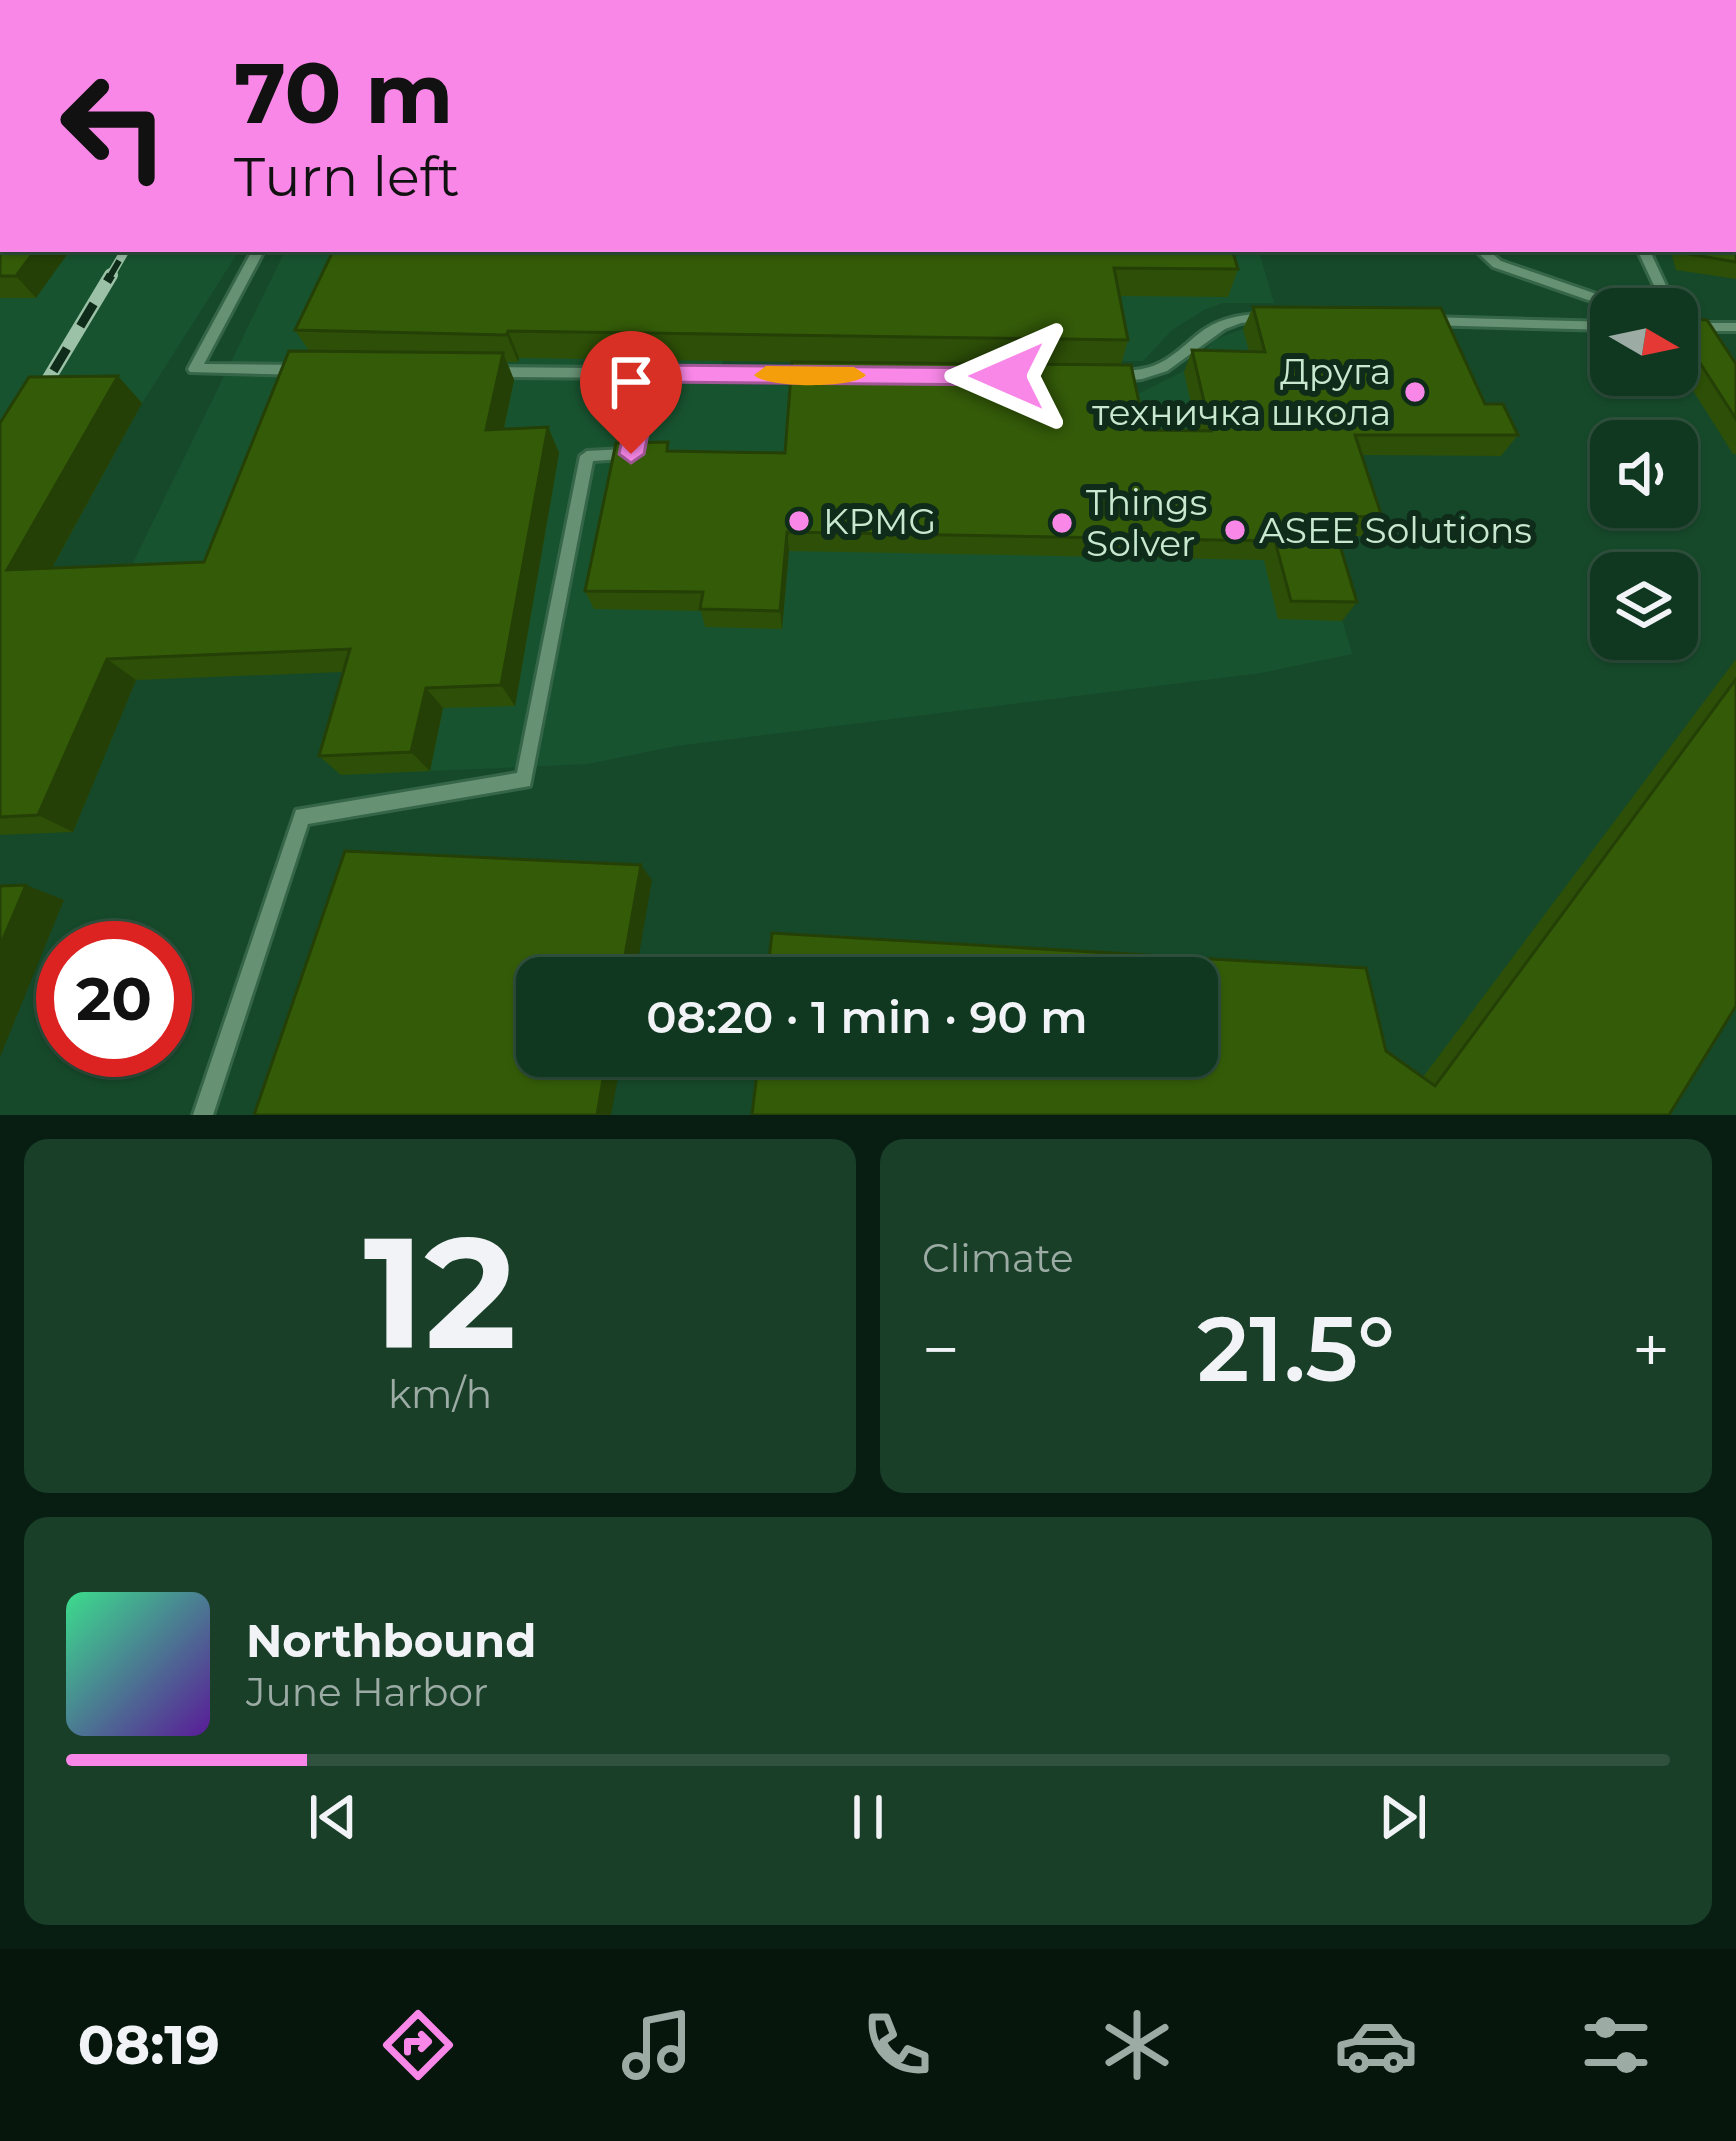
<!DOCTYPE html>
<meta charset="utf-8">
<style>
body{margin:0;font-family:Montserrat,sans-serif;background:#193f29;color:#f1f3f6;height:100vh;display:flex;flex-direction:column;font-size:45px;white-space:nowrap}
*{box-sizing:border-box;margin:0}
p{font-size:39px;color:#9caca5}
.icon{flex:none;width:66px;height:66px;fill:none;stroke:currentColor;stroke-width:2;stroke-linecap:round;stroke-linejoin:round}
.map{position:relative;height:1115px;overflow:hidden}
.panel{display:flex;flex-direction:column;gap:24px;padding:24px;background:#091e12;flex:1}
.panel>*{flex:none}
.banner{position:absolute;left:0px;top:0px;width:1737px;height:252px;box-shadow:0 3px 9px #0004,0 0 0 3px #30513e;background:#f987e8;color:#111;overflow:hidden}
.needle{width:78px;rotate:99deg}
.controls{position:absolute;left:1590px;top:288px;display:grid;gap:24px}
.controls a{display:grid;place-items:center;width:108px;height:108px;border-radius:24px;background:#103720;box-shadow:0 3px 9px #0004,0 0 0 3px #30513e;font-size:60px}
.speed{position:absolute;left:36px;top:921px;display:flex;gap:24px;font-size:60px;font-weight:700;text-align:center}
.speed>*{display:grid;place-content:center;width:156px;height:156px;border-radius:50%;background:#103720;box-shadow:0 3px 9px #0004,0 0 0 3px #30513e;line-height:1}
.speed .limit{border:18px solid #d22;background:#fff;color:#111}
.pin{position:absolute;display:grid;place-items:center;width:102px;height:102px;color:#fff;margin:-123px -51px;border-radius:50% 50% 50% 0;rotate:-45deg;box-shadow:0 0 12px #0007}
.pin .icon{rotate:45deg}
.me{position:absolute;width:132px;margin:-66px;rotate:270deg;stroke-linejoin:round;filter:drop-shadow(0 0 9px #0008)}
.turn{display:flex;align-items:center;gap:42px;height:252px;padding:0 36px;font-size:54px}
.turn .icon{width:156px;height:156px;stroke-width:2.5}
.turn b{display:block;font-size:84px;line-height:102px}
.big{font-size:90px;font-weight:600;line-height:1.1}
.panel .card{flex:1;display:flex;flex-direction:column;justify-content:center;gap:18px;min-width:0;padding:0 42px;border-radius:24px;background:#193f29}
.panel .dial{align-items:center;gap:0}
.dial b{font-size:156px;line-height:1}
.song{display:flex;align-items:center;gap:36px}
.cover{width:144px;height:144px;border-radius:18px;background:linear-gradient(135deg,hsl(150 70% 55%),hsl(270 70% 35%))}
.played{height:12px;border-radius:6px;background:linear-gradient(90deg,#f987e8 15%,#30513e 15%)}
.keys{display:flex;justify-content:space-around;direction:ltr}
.heat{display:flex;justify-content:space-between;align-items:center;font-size:66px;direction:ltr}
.panel .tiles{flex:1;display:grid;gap:24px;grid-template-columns:1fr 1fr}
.card:last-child{grid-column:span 2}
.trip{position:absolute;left:516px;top:957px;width:702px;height:120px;border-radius:24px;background:#103720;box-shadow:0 3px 9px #0004,0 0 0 3px #30513e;font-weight:600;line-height:120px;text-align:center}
.tab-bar{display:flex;height:192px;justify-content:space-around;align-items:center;background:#06160d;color:#9caca5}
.tab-bar .icon{width:84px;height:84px}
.tab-bar .active{color:#f987e8}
.tab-bar b{font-size:54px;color:#f1f3f6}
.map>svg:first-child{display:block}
.built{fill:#18532f}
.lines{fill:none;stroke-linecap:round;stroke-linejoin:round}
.lane-casing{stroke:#366648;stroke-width:6}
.lane{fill:#679173;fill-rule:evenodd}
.rail-far1-casing{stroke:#9bc1a6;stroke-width:9}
.rail-casing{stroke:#9bc1a6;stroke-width:14}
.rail-far1{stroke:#0f2b19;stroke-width:6;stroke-dasharray:20;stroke-linecap:butt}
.rail{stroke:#0f2b19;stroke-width:9;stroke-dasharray:26;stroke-linecap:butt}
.wall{fill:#2d4f07}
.shaded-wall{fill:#244006}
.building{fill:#345c08;stroke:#244006;stroke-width:3}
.route{fill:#f987e8;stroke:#a25897;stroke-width:3}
.slow{fill:#f59e0b}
.poi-dot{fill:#f987e8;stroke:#0f2b19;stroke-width:4.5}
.labels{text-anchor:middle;stroke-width:12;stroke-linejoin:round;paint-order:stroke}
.poi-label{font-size:36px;fill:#c8e9d0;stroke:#0f2b19;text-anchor:start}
</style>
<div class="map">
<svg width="1736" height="1115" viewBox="0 0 1736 1115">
<rect width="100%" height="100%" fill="#16492a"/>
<!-- built -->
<g class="built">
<polygon points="0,0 396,0 3,3 3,249 240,249 125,430 0,659"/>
<polygon points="286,249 1258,249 1274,303 1223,303 1204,310 1172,330 1143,361 723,359 719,384 1140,393 1184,371 1216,339 1243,329 1284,330 1293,448 1352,654 1261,673 676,746 588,764 341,775 398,564 128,573"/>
</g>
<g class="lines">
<!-- lane casing -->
<g class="lane-casing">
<g id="lane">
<polygon points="18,0 28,0 27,3 17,3"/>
<polygon points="401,0 411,0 408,3 398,3"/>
<polygon points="1370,0 1386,0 1392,3 1376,3"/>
<polygon points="1473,0 1484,0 1487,3 1476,3"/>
<rect x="1567" y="0" width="10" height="3"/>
<polygon points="3,26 3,35 0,36 0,27"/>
<rect x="1734" y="154" width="2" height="7"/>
<polygon points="1736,208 1736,216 1734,217 1734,209"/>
<polygon points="253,249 265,249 204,364 303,365 310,370 303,375 190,372 188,369"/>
<polygon points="1474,249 1487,249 1501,261 1631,306 1633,309 1614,309 1493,267"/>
<polygon points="1637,249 1649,249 1677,309 1665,309"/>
<path d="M1266 313 1272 317 1270 320 1241 323 1225 329 1167 371 1142 379 1113 382 1106 377C1120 369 1137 372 1153 366 1172 359 1185 344 1201 332 1221 317 1242 315 1266 313Z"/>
<polygon points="1427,317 1611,322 1611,330 1427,325 1421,321"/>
<rect x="1677" y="323" width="59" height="8"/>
<polygon points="495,367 807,370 814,375 807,380 654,378 636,458 593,461 530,786 308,824 213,1115 193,1115 296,810 517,773 580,456 587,451 625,449 641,378 495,377 488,372"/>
</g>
</g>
<!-- lane -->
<use href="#lane" class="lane"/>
<!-- rail-far1 casing -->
<g class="rail-far1-casing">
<polyline id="rail-far1" points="109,278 126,249"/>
</g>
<!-- rail casing -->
<g class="rail-casing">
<polyline id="rail" points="0,460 111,275"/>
</g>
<!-- rail-far1 -->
<use href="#rail-far1" class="rail-far1"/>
<!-- rail -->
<use href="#rail" class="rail"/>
</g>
<!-- wall -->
<g class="wall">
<polygon points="1670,0 1736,0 1736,26 1734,26 1734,3 1674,3"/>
<polygon points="0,57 36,298 0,298"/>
<polygon points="1736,228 1736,279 1676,270 1670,249 1734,249"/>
<polygon points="334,249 1238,269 1228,297 1119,296 1128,340 1121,365 1145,430 1197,431 1184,372 1192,350 1249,351 1243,329 1253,307 1485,404 1518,435 1501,456 1362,455 1382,517 1368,536 1337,536 1357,602 1342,621 1278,619 1264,560 789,551 782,629 705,627 701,611 594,609 585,591 671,451 785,453 792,362 519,358 518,362 507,362 514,380 504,429 548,427 559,453 515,706 443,708 430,771 341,775 319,756 343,672 136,680 73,832 0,835 0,423 142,403 52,568 204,562 309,351 295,330"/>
<polygon points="1679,298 1688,312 1688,319 1736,364 1736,454 1733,454 1677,365 1677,309 1663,309"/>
<polygon points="1736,659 1736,1006 1669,1115 752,1115 1386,1051 1423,1077"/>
</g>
<!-- shaded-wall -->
<g class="shaded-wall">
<polygon points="223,0 250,0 248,3 221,3"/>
<polygon points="36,249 71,249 36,298 16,276"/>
<polygon points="508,331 519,358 518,362 507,335"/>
<polygon points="503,353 514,380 498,455 486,430"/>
<polygon points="118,376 142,403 38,593 7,570"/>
<polygon points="548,427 559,453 515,706 501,685"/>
<polygon points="787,532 789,551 782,629 780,611"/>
<polygon points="107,659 136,680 73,832 38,815"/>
<polygon points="426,688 443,708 430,771 411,752"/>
<polygon points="641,865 652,880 635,978 621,978"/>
<polygon points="26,885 64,900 0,1057 0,946"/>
<polygon points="607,1056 622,1056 611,1115 597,1115"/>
</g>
<!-- building -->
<g class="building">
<polygon points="54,0 223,0 221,3 51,3"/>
<polygon points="719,0 1027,0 1028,3 718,3"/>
<polygon points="1098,0 1375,0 1375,3 1097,3"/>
<polygon points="1707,0 1736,0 1736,8 1734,9 1734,3 1711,3"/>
<polygon points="3,54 3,249 36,249 16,276 0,276 0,57"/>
<polygon points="1734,228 1736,228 1736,262 1689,254 1687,249 1734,249"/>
<polygon points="334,249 1232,249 1238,269 1114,268 1128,340 508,331 507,335 295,330"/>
<polygon points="1679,298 1692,298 1695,303 1688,305 1688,319 1707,320 1736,364 1736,419 1677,327 1677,309 1665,308"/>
<polygon points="1253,307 1441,308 1485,404 1503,404 1518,435 1355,435 1382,517 1331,516 1357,602 1291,601 1275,541 787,532 780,611 700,609 703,592 585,591 616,443 668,442 667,451 785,453 792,362 1131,365 1145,430 1211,431 1192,350 1265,352"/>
<polygon points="289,351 503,353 486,430 548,427 501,685 426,688 411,752 319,756 350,649 107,659 38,815 0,817 0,423 29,377 118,376 7,570 204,562"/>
<polygon points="1736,679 1736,1006 1669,1115 752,1115 759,1056 1197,1056 1197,978 767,978 772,933 1366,968 1386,1051 1435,1086"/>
<polygon points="345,851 641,865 621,978 537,978 537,1056 607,1056 597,1115 254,1115"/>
<polygon points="26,885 0,946 0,886"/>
</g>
<!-- route -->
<polygon class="route" points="648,365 1007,368 1019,376 1007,385 658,382 644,454 631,463 619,454 636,374"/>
<!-- slow -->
<path class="slow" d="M766 366 854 367 866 375C854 389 766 388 754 375Z"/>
<!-- markers -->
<g class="poi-dot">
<circle cx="1415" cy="392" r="12"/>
<circle cx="799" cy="521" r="12"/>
<circle cx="1062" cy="523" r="12"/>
<circle cx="1235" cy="530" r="12"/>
</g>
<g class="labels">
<!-- poi labels -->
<g class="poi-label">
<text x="1391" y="384" text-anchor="end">Друга<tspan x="1391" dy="41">техничка школа</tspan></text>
<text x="1086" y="515">Things<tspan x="1086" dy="41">Solver</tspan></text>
<text x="823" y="534">KPMG</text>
<text x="1259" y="543">ASEE Solutions</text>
</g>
</g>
</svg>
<div class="controls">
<a><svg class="needle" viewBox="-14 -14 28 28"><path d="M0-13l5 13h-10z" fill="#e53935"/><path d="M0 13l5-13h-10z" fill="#9caca5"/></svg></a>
<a><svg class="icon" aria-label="sound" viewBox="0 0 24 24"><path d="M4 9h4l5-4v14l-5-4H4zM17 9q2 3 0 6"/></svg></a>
<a><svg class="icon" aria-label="layers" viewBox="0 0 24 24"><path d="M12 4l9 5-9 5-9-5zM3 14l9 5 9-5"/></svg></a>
</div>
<div class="speed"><div class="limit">20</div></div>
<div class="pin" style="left:631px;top:454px;background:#d93025"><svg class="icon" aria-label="arrive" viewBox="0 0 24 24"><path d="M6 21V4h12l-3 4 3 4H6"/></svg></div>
<svg class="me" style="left:1007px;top:376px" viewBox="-20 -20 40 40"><path d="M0-17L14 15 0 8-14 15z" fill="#f987e8" stroke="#fff" stroke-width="4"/></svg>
<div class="trip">08:20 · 1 min · 90 m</div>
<div class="banner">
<div class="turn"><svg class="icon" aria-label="left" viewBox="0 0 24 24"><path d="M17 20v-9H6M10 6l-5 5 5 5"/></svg><div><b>70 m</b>Turn left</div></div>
</div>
</div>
<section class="panel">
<div class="tiles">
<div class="card dial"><b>12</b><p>km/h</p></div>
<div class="card"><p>Climate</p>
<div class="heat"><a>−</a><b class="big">21.5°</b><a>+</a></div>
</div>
<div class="card">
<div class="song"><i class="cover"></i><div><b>Northbound</b><p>June Harbor</p></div></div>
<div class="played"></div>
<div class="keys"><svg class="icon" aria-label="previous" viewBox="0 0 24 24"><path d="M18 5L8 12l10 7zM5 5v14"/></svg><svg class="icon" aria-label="pause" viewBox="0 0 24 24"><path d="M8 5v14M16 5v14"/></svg><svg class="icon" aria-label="next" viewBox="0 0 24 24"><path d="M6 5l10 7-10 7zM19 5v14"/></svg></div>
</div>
</div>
</section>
<nav class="tab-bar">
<b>08:19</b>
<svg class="icon active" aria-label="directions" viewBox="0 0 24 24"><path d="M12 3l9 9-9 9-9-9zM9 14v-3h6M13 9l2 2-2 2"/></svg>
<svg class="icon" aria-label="music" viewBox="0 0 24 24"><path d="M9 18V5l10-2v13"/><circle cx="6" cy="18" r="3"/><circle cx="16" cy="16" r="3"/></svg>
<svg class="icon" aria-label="phone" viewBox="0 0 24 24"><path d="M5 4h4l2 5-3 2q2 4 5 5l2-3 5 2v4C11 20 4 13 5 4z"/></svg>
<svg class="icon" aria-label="climate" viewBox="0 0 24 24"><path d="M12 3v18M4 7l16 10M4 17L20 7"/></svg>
<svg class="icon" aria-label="car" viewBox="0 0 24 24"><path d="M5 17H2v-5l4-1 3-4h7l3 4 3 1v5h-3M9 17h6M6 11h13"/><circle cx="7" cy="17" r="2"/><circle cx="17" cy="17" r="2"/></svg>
<svg class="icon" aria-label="filters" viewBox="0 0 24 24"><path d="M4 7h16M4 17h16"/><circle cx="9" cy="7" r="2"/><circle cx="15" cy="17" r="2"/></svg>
</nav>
